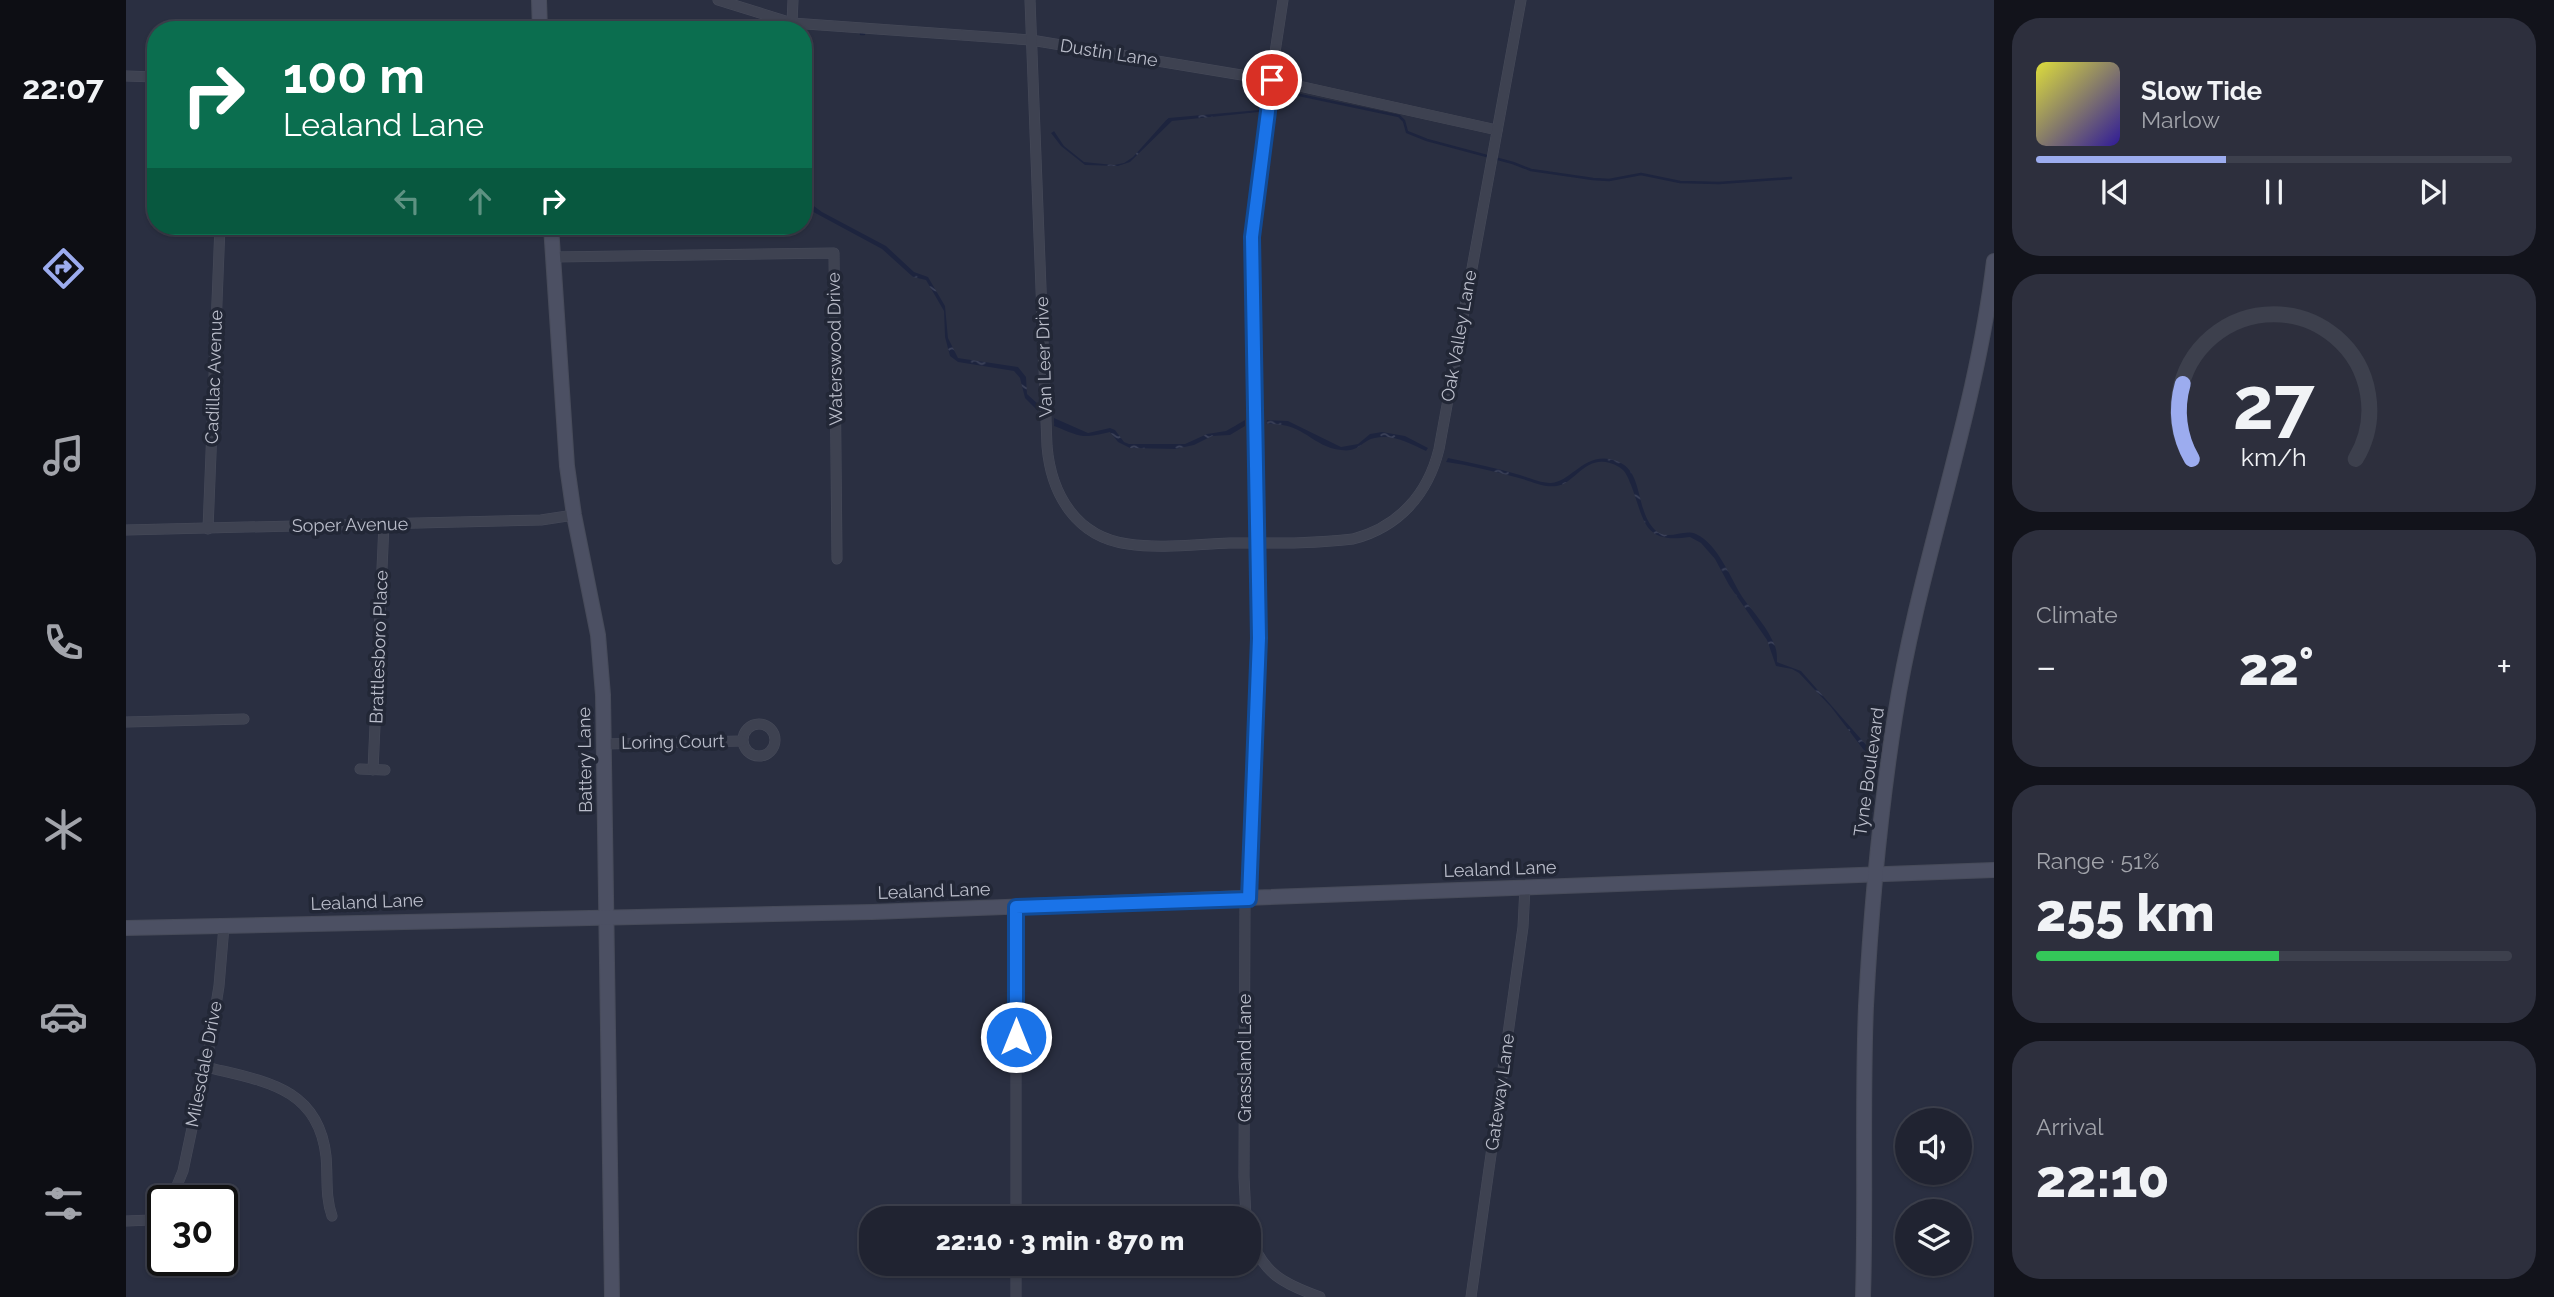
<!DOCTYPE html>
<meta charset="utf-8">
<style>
body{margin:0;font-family:Raleway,sans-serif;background:#2d2f3d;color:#f1f3f6;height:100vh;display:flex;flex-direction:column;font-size:26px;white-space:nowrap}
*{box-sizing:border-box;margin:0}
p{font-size:23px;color:#a2a4ab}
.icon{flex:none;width:38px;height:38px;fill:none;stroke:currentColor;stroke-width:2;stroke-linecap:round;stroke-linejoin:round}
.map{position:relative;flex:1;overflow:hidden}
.details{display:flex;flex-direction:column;gap:18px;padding:18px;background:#12131b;width:560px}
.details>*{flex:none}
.banner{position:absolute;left:21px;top:21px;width:665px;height:214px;border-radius:28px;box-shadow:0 2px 5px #0004,0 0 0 2px #3d404d;background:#0b6e4f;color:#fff;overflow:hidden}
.fabs{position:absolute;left:1769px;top:1108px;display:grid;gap:14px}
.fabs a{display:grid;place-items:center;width:77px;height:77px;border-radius:50%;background:#202331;box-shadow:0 2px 5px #0004,0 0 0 2px #3d404d;font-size:35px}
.speed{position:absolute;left:21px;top:1185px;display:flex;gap:14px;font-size:35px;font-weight:700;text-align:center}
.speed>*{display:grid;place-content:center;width:91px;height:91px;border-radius:50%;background:#202331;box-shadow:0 2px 5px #0004,0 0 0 2px #3d404d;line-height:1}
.speed .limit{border:4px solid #111;border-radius:10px;background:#fff;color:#111}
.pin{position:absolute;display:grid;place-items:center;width:60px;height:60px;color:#fff;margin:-30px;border:4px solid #fff;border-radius:50%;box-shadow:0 2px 7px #0007}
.me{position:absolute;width:77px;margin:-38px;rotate:0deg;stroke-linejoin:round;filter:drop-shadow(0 0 5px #0008)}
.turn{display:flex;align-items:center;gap:24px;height:147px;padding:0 21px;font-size:32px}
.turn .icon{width:91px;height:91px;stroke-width:2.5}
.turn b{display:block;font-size:49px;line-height:60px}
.lanes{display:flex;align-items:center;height:66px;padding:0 21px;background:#0003;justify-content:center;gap:35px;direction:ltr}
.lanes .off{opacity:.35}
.big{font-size:52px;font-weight:800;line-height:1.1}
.details .tile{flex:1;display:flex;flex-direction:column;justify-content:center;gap:10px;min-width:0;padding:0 24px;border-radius:28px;background:#2d2f3d}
.details .dial{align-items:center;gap:0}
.dial svg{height:182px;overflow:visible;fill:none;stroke:#3d404d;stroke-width:7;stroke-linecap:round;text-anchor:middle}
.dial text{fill:#f1f3f6;stroke:none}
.song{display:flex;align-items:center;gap:21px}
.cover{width:84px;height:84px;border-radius:10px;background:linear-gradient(135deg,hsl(60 70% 55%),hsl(250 70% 35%))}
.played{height:7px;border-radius:4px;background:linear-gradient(90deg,#9cacef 40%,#3d404d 40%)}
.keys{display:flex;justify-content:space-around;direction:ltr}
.heat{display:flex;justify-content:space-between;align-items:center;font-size:38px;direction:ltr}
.charge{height:10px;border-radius:5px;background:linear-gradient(90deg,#34c759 51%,#3d404d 0)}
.trip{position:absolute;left:733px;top:1206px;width:402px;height:70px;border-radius:28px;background:#202331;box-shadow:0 2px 5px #0004,0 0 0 2px #3d404d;font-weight:800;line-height:70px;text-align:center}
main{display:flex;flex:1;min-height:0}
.tabs{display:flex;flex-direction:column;width:126px;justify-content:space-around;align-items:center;background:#0d0e14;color:#a2a4ab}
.tabs .icon{width:49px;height:49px}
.tabs .selected{color:#9cacef}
.tabs b{font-size:32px;color:#f1f3f6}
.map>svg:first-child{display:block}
.water{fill:url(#water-ripples)}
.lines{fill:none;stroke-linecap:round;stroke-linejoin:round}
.stream{stroke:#1d243e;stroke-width:2.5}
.street-casing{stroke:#474b5a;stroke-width:11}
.secondary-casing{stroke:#474b5a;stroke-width:16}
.street{stroke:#3e4251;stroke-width:10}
.secondary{stroke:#4c5063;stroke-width:14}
.route-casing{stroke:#114b97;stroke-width:18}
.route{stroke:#1a73e8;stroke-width:12}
.labels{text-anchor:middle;stroke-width:7;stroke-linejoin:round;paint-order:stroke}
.street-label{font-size:18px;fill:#bbbecb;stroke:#222736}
</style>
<main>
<nav class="tabs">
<b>22:07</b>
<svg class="icon selected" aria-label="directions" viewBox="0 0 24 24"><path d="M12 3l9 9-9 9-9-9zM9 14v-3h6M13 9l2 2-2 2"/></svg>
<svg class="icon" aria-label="music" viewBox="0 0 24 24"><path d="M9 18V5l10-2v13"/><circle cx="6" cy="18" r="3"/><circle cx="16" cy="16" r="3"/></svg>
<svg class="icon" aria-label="phone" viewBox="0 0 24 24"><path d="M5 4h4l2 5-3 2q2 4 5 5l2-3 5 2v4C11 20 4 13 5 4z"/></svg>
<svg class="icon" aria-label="climate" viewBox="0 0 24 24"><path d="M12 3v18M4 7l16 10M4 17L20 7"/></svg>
<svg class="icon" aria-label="car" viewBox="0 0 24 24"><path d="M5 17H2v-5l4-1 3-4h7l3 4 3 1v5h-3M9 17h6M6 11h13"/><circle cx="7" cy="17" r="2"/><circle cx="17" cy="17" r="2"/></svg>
<svg class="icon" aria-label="filters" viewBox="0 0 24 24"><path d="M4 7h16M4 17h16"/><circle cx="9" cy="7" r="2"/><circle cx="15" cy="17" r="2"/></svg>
</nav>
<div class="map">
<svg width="1868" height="1297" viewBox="0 0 1868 1297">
<defs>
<pattern id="water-ripples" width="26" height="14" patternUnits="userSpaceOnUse" patternTransform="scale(1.75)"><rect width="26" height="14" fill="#1d243e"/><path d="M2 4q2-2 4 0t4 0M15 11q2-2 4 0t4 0" fill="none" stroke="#3c4259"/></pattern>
</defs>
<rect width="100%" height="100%" fill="#2a2f41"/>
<!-- water -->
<g class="water">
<polygon points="1133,110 1133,112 1046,121 1004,162 992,166 959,165 935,146 925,133 928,131 938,146 958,162 988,165 998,163 1007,157 1042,118"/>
<polygon points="677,198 696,212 760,246 788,272 802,277 819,306 822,338 832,358 892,367 900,377 901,394 912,404 912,411 899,398 894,378 888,371 832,362 824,356 819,337 818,311 800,280 787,277 756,249 680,208 677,206"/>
<path d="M928 418 962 433 984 428 989 430 998 442 1003 444H1059L1081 434 1100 431 1119 420V426L1104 435 1086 436 1068 445 1049 449 1004 448 992 442 984 432C955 439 956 437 928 426Z"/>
<path d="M1141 420 1162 421 1215 447 1232 444 1244 434 1256 432 1279 436 1302 448 1300 451C1285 444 1267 434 1249 438 1236 440 1233 453 1215 450 1184 446 1179 422 1140 424Z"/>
<path d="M1322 458C1346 463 1370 468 1394 475 1404 478 1415 483 1425 483 1447 482 1459 448 1493 462 1518 473 1509 510 1529 530 1542 542 1557 528 1570 534 1593 545 1604 578 1617 598 1628 613 1642 628 1649 646 1651 651 1651 657 1651 662L1675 671 1749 755 1746 757 1737 749 1705 707 1673 673 1666 669 1650 666 1641 640 1603 585 1589 559 1575 543 1564 537C1517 544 1519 522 1505 485 1502 478 1500 471 1493 467 1461 449 1450 484 1431 486 1415 488 1404 480 1389 477 1366 471 1343 465 1320 462Z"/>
</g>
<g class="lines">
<!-- stream -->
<g class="stream">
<polyline points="735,34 738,34"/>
<polyline points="1146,110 1151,110 1164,93 1273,116 1278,121 1281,132 1301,140 1387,163 1405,170 1467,179 1483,180 1515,174 1554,182 1593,183 1665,178"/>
</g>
<!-- street casing -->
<g class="street-casing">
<g id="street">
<polyline points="592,0 666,23 905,40 1146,80 1371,130"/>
<path d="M904 0 921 446C925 494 950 537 1002 544 1035 549 1071 544 1104 543 1144 543 1186 544 1227 539 1273 527 1302 494 1313 449L1395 0"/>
<polyline points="666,23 667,0"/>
<polyline points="0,76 30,77"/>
<polyline points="427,257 708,253 711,559"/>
<polyline points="82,529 94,226"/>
<polyline points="0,530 415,520 448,515"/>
<polyline points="0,722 118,719"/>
<circle cx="633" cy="740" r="16"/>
<polyline points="478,744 616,741"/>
<polyline points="234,769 259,770"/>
<polyline points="247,770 258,524"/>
<polyline points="1119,899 1118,1177 1120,1218"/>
<polyline points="1123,899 1133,638 1127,237 1139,118 1157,0"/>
<path d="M80 1067C136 1081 192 1086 200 1156 202 1177 199 1196 206 1216"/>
<polyline points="45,1200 57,1171 83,1048 93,986 98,926"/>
<polyline points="890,1218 890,907"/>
<polyline points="0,1221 25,1220 37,1212"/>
<path d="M1124 1236C1137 1274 1158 1284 1194 1297"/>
<polyline points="890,1297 890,1264"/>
<polyline points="1345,1297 1397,927 1399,887"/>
</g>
</g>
<!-- secondary casing -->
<g class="secondary-casing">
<g id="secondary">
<polyline points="413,0 414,30"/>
<polyline points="425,226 441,466 448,515 472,635 477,695 486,1297"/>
<polyline points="0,928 746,912 1868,870"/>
<path d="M1737 1297C1740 1200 1736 1103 1740 1006 1745 909 1754 812 1769 716 1793 563 1850 416 1868 261"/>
</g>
</g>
<!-- street -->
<use href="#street" class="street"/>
<!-- secondary -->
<use href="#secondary" class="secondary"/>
</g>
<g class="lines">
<!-- route casing -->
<g class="route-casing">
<polyline id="route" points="890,1037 890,907 1123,899 1133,638 1126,237 1146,80"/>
</g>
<!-- route -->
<use href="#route" class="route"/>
</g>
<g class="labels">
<!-- street labels -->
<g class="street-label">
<text transform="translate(983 53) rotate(9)" y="6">Dustin Lane</text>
<text transform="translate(1333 336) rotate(-80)" y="6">Oak Valley Lane</text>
<text transform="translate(709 349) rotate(-91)" y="6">Waterswood Drive</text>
<text transform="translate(918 357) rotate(-92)" y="6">Van Leer Drive</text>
<text transform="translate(88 377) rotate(-88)" y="6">Cadillac Avenue</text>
<text transform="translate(224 525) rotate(-1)" y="6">Soper Avenue</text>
<text transform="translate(253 647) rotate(-88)" y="6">Brattlesboro Place</text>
<text transform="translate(547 742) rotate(-1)" y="6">Loring Court</text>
<text transform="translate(459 760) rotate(-91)" y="6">Battery Lane</text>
<text transform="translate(1743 772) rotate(-82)" y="6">Tyne Boulevard</text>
<text transform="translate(1374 869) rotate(-2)" y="6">Lealand Lane</text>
<text transform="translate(808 891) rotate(-2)" y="6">Lealand Lane</text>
<text transform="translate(241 902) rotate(-2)" y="6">Lealand Lane</text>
<text transform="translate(1119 1058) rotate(-90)" y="6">Grassland Lane</text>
<text transform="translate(78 1064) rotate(-79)" y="6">Milesdale Drive</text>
<text transform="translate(1374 1092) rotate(-82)" y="6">Gateway Lane</text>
</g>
</g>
</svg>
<div class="fabs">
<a><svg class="icon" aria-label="sound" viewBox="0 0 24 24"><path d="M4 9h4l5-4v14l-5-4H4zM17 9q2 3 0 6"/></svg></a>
<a><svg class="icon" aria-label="layers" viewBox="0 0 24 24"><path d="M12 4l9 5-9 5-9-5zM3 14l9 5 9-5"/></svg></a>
</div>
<div class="speed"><div class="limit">30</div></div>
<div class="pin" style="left:1146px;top:80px;background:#d93025"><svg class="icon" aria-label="arrive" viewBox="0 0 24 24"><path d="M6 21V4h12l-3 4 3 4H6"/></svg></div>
<svg class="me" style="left:890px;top:1037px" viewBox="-20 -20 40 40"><circle r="17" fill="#1a73e8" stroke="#fff" stroke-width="3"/><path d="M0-11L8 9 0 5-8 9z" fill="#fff"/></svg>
<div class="trip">22:10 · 3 min · 870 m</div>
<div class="banner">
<div class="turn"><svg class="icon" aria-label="right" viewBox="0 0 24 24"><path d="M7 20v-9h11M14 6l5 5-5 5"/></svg><div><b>100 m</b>Lealand Lane</div></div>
<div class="lanes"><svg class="icon off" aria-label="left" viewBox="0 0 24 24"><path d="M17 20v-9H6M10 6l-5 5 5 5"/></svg><svg class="icon off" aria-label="ahead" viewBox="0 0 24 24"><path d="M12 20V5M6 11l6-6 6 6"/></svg><svg class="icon" aria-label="right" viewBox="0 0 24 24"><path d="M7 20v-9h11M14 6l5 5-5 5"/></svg></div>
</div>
</div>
<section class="details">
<div class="tile">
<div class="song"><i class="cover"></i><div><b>Slow Tide</b><p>Marlow</p></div></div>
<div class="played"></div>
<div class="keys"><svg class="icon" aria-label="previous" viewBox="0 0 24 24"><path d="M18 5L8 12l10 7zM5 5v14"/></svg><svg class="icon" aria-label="pause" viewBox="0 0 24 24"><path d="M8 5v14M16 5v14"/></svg><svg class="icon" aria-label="next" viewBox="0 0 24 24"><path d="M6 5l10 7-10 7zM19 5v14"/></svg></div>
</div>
<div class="tile dial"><svg viewBox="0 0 100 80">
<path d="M14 69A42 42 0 1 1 86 69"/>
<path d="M14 69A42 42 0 0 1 10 36" stroke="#9cacef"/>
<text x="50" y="56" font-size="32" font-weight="700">27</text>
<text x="50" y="72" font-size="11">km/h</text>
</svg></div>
<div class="tile"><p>Climate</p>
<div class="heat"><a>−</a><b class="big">22°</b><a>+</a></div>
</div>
<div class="tile"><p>Range · 51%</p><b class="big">255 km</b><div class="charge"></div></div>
<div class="tile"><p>Arrival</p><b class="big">22:10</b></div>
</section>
</main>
